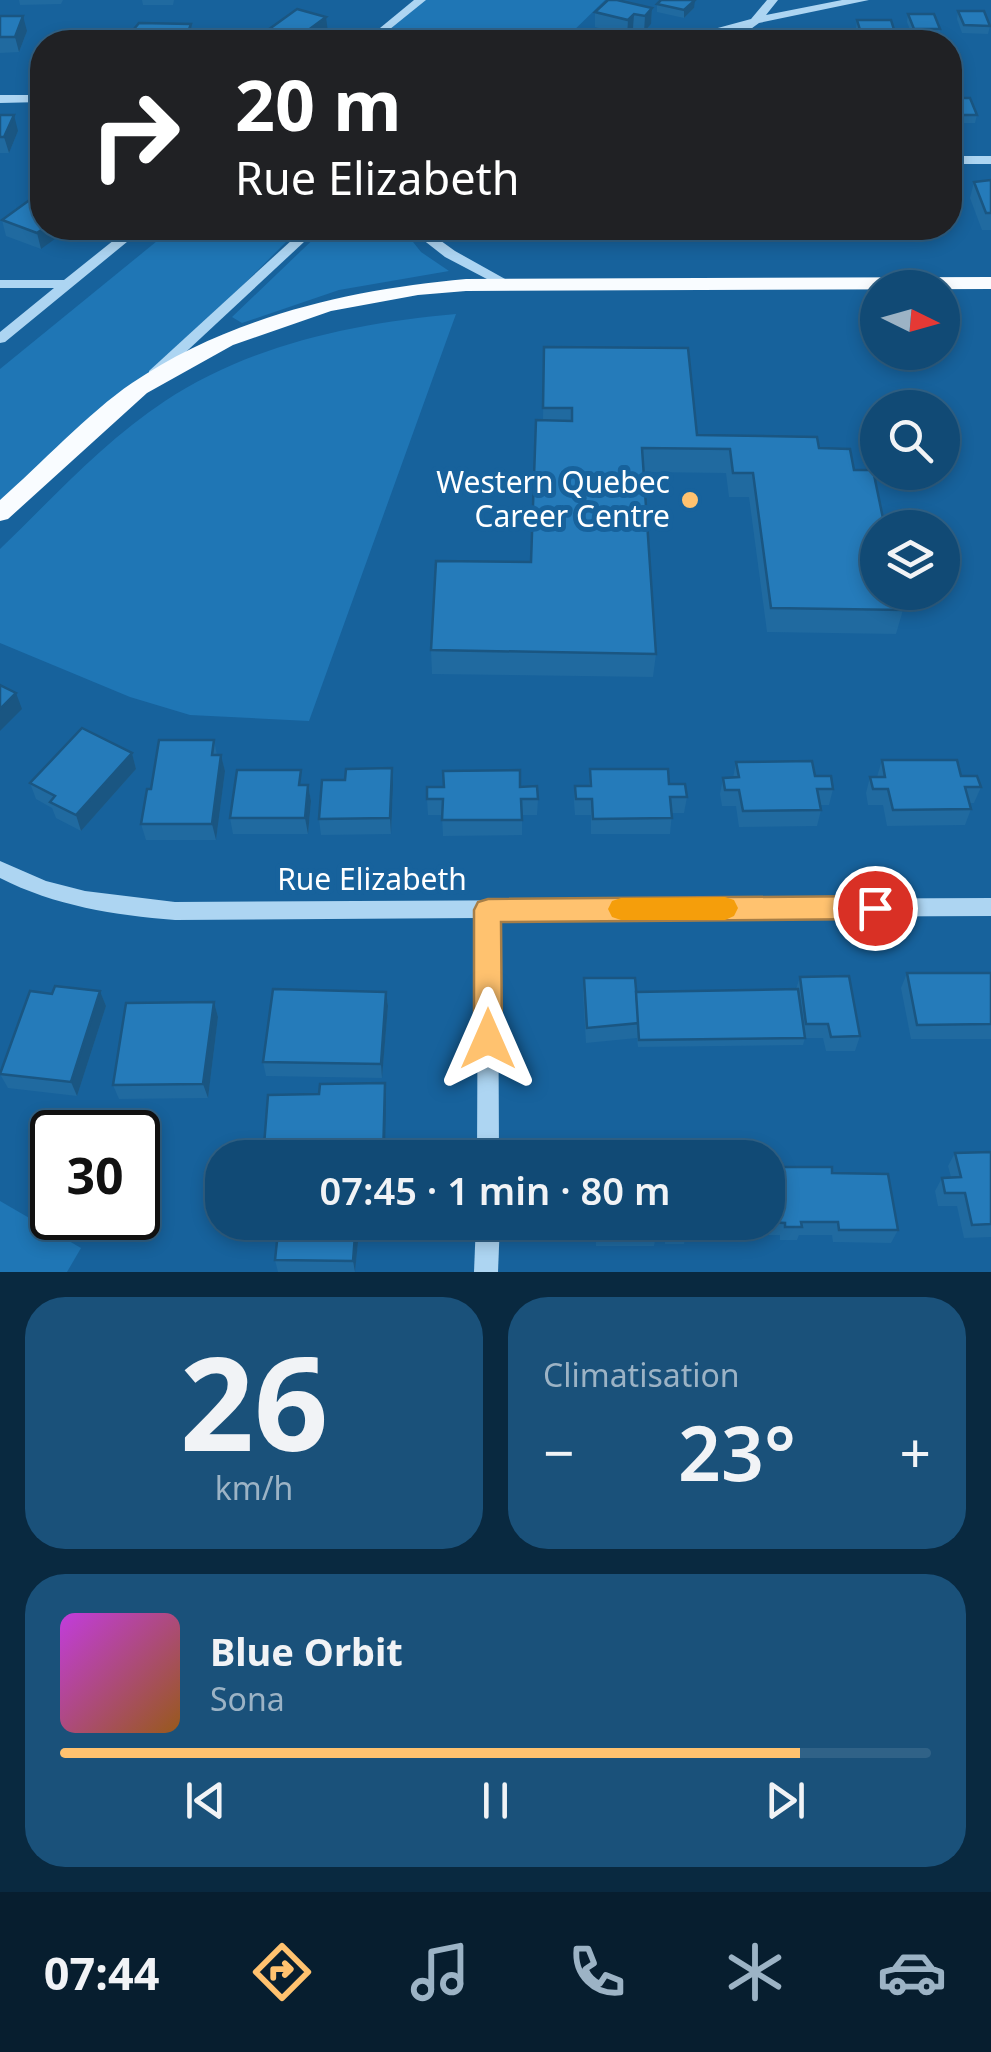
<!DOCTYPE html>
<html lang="fr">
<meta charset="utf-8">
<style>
body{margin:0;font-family:"Noto Sans",sans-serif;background:#1a517a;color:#f1f3f6;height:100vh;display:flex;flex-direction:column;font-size:38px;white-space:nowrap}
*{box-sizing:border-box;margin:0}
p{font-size:32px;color:#9cb3c5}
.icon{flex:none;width:55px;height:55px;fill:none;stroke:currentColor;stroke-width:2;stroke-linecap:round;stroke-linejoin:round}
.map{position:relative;height:1272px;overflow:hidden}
.side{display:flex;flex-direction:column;gap:25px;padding:25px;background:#092940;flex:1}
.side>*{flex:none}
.hud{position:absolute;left:30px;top:30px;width:932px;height:210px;border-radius:40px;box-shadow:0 5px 15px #0003,0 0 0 2px #306287;background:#202124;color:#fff;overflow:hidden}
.needle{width:65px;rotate:95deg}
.tools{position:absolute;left:860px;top:270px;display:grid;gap:20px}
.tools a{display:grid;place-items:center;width:100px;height:100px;border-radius:50%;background:#114a75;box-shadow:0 5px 15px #0003,0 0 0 2px #306287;font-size:50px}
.speed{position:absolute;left:30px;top:1110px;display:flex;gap:20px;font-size:50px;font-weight:700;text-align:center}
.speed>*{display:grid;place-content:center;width:130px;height:130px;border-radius:50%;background:#114a75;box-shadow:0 5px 15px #0003,0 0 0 2px #306287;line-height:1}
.speed .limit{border:5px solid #111;border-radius:15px;background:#fff;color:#111}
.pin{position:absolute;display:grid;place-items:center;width:85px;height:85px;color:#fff;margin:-42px;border:5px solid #fff;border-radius:50%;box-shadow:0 2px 10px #0007}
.me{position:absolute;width:110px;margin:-55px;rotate:0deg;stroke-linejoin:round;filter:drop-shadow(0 0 8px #0008)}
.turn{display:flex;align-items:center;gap:35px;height:210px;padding:0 40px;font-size:45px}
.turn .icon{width:130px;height:130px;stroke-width:2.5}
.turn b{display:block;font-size:70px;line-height:85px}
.big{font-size:75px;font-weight:600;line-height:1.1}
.side .card{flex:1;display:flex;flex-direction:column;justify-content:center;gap:15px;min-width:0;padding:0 35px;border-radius:40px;background:#1a517a}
.side .dial{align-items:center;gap:0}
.dial b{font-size:130px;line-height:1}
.song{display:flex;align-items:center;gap:30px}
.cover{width:120px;height:120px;border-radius:15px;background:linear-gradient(135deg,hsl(290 70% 55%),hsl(30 70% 35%))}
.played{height:10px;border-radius:5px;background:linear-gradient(90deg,#ffc26f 85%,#306287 85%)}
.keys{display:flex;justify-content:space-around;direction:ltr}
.heat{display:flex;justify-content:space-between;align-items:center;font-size:55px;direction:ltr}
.side .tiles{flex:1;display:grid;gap:25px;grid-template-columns:1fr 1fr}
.card:last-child{grid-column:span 2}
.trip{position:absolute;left:205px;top:1140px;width:580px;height:100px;border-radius:40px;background:#114a75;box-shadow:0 5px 15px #0003,0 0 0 2px #306287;font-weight:600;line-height:100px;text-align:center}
.menu{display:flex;height:160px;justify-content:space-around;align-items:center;background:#071e2f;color:#9cb3c5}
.menu .icon{width:70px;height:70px}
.menu .selected{color:#ffc26f}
.menu b{font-size:45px;color:#f1f3f6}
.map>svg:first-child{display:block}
.green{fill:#1f76b5}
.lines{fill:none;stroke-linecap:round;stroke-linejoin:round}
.minor{fill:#add5f2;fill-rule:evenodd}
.major{fill:#f9fcff;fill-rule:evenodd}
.wall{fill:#206aa0}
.shaded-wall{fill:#1a5682}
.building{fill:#257bba;stroke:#1a5682;stroke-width:2.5}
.route{fill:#ffc26f;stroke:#a67e48;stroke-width:2.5}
.slow{fill:#f59e0b}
.poi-dot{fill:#ffc26f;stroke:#17629c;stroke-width:4}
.labels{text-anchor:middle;stroke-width:10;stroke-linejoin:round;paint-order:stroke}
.poi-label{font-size:30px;fill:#fff;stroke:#17629c;text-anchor:end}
.street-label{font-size:30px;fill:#fff;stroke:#17629c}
</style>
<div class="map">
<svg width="991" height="1272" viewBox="0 0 991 1272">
<rect width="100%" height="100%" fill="#17629c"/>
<!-- green -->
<g class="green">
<polygon points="421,0 605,0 562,42 368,42"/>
<polygon points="173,228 300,228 160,368 0,510 0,369"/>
<polygon points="325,228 402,228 421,252 449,271 339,290 242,323 232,317"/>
<path d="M456 314 309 721 190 715 130 697 0 643V549C53 498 104 441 165 401 252 344 355 323 456 314Z"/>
<polygon points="0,1201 81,1248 67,1272 0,1272"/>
</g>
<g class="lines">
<!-- minor -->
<g class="minor">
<polygon points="414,0 426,0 374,42 363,42"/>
<polygon points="767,0 778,0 766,15 842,0 869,0 759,23 733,42 720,42 737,29 684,42 666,42 751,19"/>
<polygon points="0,95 42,95 42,102 0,103"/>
<rect x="950" y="156" width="41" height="8"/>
<polygon points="129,228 144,228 5,342 0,343 0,332 54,288 0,288 0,280 64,280"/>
<polygon points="305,228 319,228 159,377 149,377 149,371"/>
<polygon points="408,228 423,228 455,251 516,285 514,288 504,288 445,257"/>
<path d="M0 861 46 881 85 891 175 902 991 898V916L498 918 499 1158H477L478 918 175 920C114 915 55 906 0 878Z"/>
<polygon points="476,1222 500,1222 498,1272 474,1272"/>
</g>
<!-- major -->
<path class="major" d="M991 277V289L466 291 418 295 331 311 233 345 147 393 8 519 0 521V500C41 464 88 413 132 383 229 317 352 289 466 279Z"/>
</g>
<!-- wall -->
<g class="wall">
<polygon points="19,0 63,0 61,4 20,5"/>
<polygon points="142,0 174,0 173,5 143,5"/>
<polygon points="657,4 694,8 684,18 657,12"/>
<polygon points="652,8 651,24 644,32 633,29 627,35 595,27 595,12"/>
<polygon points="958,11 990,26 988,34 962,33 957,19"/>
<polygon points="908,14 940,29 939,36 913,37 907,22"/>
<polygon points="0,16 27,31 19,52 0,53"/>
<polygon points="857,20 895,33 894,41 860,41 856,28"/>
<polygon points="191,24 193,39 192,42 130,42 129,35"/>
<polygon points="328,32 314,42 262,42 261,35"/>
<polygon points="950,98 977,115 975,123 950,123"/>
<polygon points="42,114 42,160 34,160 30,144"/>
<polygon points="0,115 18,131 9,153 0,153"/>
<polygon points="991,180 991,230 982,230 970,198 974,182"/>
<polygon points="42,191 41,249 6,236 2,220"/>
<polygon points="544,347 697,435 819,448 854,470 903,610 896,634 767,632 749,497 729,497 726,473 644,472 656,654 653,677 432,674 431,650 531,562 543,420"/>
<polygon points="214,740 217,755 221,755 225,771 216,840 146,840 141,824"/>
<polygon points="132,753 136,769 81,831 56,818 52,808 36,799 30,783"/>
<polygon points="882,760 961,776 981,787 974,803 969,803 971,809 965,825 887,826 883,805 868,805 866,793 870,777 877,777"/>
<polygon points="736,762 815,776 833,789 829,805 820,805 821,810 817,826 739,827 736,806 722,806 720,794 723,778 733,778"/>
<polygon points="392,768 393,784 391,834 321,835 319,819 345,780"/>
<polygon points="590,769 669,784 687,797 684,813 672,813 670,834 591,834 591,815 575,815 574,802 575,786 589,786"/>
<polygon points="303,785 308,785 311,801 308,834 233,834 230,818"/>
<polygon points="427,799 538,799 537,815 522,815 522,835 443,836 442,815 428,815"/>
<polygon points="907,973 991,973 991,1039 911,1039 901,988"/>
<polygon points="800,977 860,1036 855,1051 826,1051 823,1038 805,1038 803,1045 638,1047 637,1038 586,1043 583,993 584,978 636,992 796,989"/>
<polygon points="100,991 106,1006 77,1096 8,1088 0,1074 52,994"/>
<polygon points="386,992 388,1006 382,1078 266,1076 263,1062"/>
<polygon points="214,1002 218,1017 208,1098 119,1099 113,1085"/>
<polygon points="991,1152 991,1237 964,1238 957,1206 938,1206 935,1191 942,1178 951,1177 948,1166 955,1153"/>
<polygon points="832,1173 898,1230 891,1243 833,1242 832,1235 799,1235 797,1240 780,1240 780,1235 708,1235 707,1242 690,1241 689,1235 686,1235 684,1244 665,1244 665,1236 656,1236 654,1246 596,1246 595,1222 768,1222"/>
<polygon points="279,1222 360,1222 355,1272 278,1272 275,1260"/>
</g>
<!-- shaded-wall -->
<g class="shaded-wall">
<polygon points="695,0 694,8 684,18 684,10"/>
<polygon points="652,8 651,24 644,32 645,16"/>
<polygon points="634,14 633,29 627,35 628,20"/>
<polygon points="23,16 27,31 19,52 15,37"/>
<polygon points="326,17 328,32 314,42 292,42"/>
<polygon points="191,24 193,39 192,42 185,42"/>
<polygon points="14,115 18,131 9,153 4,137"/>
<polygon points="44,228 70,228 41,249 37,233"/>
<polygon points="16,693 22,709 0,731 0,709"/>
<polygon points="132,753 136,769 81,831 76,815"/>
<polygon points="221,755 225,771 216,840 212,824"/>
<polygon points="392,768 393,784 391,834 390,818"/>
<polygon points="308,785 311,801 308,834 305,818"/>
<polygon points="100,991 106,1006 77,1096 71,1082"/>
<polygon points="386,992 388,1006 382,1078 381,1064"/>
<polygon points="214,1002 218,1017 208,1098 203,1084"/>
<polygon points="385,1083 386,1097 385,1158 383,1158"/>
<polygon points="356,1222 360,1222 355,1272 353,1261"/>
</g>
<!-- building -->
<g class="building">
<polygon points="608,0 617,0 652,8 645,16 634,14 628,20 595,12"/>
<polygon points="661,0 695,0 684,10 657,4"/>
<polygon points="297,9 326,17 292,42 261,35"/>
<polygon points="958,11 984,11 990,26 964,25"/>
<polygon points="908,14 934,14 940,29 914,29"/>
<polygon points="0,16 23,16 15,37 0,37"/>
<polygon points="857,20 891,20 895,33 861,33"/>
<polygon points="139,23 191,24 185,40 152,36 150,40 133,40 134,35 129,35"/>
<polygon points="201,30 236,30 232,41 245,41 244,42 198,42"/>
<polygon points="55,32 112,32 108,42 51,42"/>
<polygon points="950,98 970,98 977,115 950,115"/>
<polygon points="41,114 42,144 30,144"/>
<polygon points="0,115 14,115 4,137 0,137"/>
<polygon points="991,180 991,213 986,213 974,182"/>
<polygon points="42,191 42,228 44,228 37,233 2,220"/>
<polygon points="544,347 688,348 697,435 817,437 819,448 850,449 854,470 873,470 885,528 878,528 878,592 899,592 903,610 771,608 753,473 733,473 730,449 642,448 656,654 431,650 436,561 531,562 536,420 572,421 572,408 543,408"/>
<polygon points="0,685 16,693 0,709"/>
<polygon points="82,728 132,753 76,815 50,802 55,796 30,783"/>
<polygon points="159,740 214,740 212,755 221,755 212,824 141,824 147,789 151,789"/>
<polygon points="882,760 957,760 961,776 977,776 981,787 965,787 971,809 893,810 888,789 873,789 870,777 885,777"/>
<polygon points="812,761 815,776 831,776 833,789 817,789 821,810 743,811 739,790 725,790 723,778 739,777 736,762"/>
<polygon points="392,768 390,818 319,819 322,780 345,780 346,769"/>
<polygon points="590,769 668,769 669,784 685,784 687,797 670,797 672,818 593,819 592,799 576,799 575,786 591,786"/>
<polygon points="237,770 301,770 299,785 308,785 305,818 230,818"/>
<polygon points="520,770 520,787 537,786 538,799 521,799 522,820 442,820 443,799 427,799 427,787 444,787 443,771"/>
<polygon points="907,973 991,973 991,1024 917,1025"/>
<polygon points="849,976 860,1036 831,1037 828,1024 806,1024 800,977"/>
<polygon points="584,978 635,978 639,1023 587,1028"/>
<polygon points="55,986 100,991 71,1082 0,1074 30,991 52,994"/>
<polygon points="273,989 386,992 381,1064 263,1062"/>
<polygon points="798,989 805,1038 639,1040 636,992"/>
<polygon points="214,1002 203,1084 113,1085 126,1003"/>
<polygon points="385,1083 383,1158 263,1158 268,1095 319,1094 320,1084"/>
<polygon points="991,1152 991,1224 972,1225 965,1193 945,1193 942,1178 961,1177 955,1153"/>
<polygon points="768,1167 832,1167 832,1173 888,1174 898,1230 839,1230 838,1222 801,1222 802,1227 785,1227 785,1223 763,1222 768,1222"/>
<polygon points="279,1222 356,1222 353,1261 275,1260"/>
<polygon points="597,1222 686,1222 687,1231 668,1231 668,1223 656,1223 657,1233 597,1233"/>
<polygon points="692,1222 709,1222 710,1229 693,1229"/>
</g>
<!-- route -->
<polygon class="route" points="875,896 884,899 888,908 884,916 875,919 501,922 502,1039 498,1048 488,1052 478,1048 474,1039 474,910 478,902 488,899"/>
<!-- slow -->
<polygon class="slow" points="725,897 734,900 738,908 734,916 725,920 621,920 612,917 608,909 612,901 621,898"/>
<!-- markers -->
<circle class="poi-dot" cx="690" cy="500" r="10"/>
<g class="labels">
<!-- poi labels -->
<g class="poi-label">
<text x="670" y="493">Western Quebec<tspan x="670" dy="34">Career Centre</tspan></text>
</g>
<!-- street labels -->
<g class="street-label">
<text x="372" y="890">Rue Elizabeth</text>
</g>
</g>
</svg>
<div class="tools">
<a><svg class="needle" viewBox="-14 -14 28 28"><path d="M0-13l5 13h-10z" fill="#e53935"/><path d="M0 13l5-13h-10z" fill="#9cb3c5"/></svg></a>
<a><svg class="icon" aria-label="search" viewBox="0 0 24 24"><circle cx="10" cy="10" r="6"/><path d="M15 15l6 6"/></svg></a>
<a><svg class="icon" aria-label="layers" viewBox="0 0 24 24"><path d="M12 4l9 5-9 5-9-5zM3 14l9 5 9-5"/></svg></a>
</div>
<div class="speed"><div class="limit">30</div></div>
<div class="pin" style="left:875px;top:908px;background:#d93025"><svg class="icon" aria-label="arrive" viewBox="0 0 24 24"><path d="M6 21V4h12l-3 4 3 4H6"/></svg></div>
<svg class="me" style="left:488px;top:1039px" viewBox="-20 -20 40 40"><path d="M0-17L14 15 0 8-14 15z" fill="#ffc26f" stroke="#fff" stroke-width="4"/></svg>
<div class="trip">07:45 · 1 min · 80 m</div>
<div class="hud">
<div class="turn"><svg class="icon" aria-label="right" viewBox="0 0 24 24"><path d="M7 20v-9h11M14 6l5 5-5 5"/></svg><div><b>20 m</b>Rue Elizabeth</div></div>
</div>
</div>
<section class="side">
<div class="tiles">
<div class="card dial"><b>26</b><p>km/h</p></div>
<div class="card"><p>Climatisation</p>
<div class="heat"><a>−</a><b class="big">23°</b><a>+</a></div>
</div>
<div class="card">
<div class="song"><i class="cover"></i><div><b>Blue Orbit</b><p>Sona</p></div></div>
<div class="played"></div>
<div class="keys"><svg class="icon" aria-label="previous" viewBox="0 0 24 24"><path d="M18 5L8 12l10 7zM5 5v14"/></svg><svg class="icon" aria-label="pause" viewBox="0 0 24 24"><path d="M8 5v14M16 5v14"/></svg><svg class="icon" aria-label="next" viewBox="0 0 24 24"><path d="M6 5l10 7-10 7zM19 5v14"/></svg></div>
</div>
</div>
</section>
<nav class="menu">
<b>07:44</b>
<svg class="icon selected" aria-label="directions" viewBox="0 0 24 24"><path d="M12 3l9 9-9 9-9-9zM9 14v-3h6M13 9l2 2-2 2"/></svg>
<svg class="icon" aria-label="music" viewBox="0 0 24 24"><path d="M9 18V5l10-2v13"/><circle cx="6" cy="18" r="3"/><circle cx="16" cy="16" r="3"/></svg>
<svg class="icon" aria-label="phone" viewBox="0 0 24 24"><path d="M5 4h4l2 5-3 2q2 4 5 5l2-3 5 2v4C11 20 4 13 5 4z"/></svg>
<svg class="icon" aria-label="climate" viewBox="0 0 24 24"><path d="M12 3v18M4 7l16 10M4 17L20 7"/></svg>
<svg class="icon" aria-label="car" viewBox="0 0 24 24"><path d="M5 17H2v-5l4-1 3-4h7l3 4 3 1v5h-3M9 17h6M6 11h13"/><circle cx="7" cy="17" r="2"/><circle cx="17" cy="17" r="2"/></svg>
</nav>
